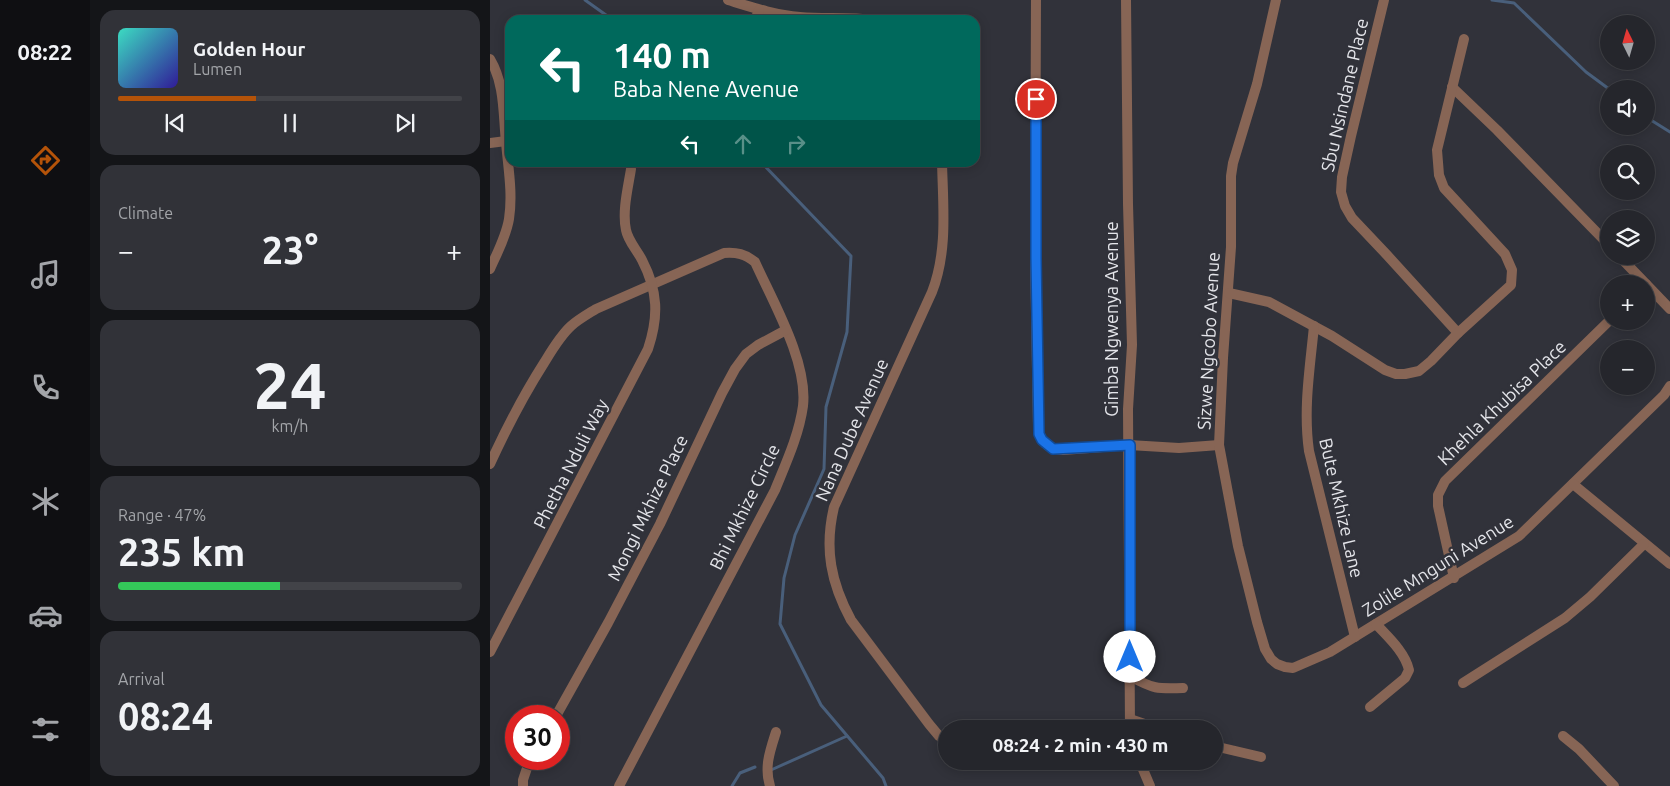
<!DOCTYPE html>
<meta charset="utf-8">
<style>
body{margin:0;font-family:Ubuntu,sans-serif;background:#313238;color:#f1f3f6;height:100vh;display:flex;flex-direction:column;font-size:19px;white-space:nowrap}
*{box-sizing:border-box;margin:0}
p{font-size:16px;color:#a3a5a9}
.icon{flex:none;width:28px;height:28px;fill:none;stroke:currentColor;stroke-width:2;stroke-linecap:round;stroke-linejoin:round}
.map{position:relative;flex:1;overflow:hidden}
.details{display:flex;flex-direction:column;gap:10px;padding:10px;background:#141518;width:400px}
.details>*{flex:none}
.banner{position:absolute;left:15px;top:15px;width:475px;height:152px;border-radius:15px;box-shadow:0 2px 12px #0003,0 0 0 1px #424348;background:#00695c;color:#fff;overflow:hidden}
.needle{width:32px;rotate:355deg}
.fabs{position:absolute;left:1110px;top:15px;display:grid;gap:10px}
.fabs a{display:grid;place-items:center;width:55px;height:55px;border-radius:50%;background:#25262c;box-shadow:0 2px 12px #0003,0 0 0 1px #424348;font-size:25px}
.speed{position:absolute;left:15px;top:705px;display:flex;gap:10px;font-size:25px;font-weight:700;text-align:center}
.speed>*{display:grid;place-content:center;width:65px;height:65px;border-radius:50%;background:#25262c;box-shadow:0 2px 12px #0003,0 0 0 1px #424348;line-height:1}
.speed .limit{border:8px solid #d22;background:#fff;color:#111}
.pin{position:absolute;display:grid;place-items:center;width:42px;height:42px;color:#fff;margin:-21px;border:2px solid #fff;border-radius:50%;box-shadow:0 1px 5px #0007}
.me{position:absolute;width:55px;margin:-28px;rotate:0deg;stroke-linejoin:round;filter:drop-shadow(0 0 4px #0008)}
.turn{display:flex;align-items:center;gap:18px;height:105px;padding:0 25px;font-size:22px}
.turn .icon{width:65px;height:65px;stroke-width:2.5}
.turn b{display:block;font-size:35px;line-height:42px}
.lanes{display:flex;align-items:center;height:48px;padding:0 25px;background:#0003;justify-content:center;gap:25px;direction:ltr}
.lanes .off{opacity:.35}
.big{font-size:38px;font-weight:700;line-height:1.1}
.details .widget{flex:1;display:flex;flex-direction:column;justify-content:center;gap:8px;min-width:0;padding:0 18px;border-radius:15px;background:#313238}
.details .dial{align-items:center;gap:0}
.dial b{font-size:65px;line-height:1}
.song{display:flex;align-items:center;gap:15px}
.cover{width:60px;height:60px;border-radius:8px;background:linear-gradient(135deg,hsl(170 70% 55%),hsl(250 70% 35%))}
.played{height:5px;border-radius:2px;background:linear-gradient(90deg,#b45309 40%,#424348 40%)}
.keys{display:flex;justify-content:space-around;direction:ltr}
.heat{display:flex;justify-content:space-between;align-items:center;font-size:28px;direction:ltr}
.charge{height:8px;border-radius:4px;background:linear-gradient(90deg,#34c759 47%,#424348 0)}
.trip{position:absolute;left:448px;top:720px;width:285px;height:50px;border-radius:25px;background:#25262c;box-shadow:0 2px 12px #0003,0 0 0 1px #424348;font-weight:700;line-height:50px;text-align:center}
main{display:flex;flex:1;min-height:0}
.tabs{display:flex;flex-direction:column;width:90px;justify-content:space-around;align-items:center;background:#0f0f12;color:#a3a5a9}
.tabs .icon{width:35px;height:35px}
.tabs .current{color:#b45309}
.tabs b{font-size:22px;color:#f1f3f6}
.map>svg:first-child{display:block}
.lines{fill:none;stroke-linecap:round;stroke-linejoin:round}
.stream{stroke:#495f7b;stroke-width:3}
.minor{stroke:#876555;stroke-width:10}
.route-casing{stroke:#114b97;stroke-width:12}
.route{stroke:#1a73e8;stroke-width:9}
.labels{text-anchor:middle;stroke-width:5;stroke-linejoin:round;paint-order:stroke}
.street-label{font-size:18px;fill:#e4e5ea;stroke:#31323a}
</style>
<main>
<nav class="tabs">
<b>08:22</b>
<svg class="icon current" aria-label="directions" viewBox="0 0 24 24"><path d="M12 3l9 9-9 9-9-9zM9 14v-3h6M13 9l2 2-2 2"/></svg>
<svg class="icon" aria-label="music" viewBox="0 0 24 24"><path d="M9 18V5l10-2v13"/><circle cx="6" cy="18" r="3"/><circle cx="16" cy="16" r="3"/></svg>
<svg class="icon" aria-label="phone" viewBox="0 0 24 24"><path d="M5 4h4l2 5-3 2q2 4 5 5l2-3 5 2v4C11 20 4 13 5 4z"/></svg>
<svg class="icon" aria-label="climate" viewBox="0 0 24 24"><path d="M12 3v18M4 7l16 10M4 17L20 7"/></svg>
<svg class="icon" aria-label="car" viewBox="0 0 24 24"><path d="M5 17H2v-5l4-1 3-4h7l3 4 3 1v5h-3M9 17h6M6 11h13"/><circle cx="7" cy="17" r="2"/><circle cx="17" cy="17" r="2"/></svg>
<svg class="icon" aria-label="filters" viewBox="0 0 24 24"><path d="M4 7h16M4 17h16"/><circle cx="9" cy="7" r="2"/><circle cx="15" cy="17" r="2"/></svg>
</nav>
<section class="details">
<div class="widget">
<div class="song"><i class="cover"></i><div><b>Golden Hour</b><p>Lumen</p></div></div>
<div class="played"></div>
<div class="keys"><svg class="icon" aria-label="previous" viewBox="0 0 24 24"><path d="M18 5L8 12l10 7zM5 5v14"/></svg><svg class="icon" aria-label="pause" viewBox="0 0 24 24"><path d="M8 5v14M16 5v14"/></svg><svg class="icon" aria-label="next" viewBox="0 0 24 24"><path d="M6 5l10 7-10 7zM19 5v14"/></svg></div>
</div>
<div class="widget"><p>Climate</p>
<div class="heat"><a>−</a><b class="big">23°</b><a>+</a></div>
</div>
<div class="widget dial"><b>24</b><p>km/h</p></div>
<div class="widget"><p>Range · 47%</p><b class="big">235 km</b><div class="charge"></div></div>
<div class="widget"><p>Arrival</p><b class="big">08:24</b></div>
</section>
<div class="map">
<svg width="1180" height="786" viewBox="0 0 1180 786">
<rect width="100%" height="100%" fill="#31323a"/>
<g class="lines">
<!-- stream -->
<g class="stream">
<polyline points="95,0 123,20"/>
<polyline points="1002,0 1024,3 1096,72 1119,89"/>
<polyline points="1156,117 1180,132"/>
<polyline points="271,162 361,256 357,332 336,407 334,469 305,535 294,578 290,624 331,705 393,778 396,786"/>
<polyline points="281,770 357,736"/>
<polyline points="242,786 250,773 265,767"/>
</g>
<!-- minor -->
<g class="minor">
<path d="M238 0C261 7 285 15 310 17 334 19 359 17 383 20"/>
<path d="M546 0 545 258 548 426C550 442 557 449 573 450L639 445 689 448 729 445"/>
<polyline points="636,0 638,204 642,345 638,409 640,729"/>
<polyline points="786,0 767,84 743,163 741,176 741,247 733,358 729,445 748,546 767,622 775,649 781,659 787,664 795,667 803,668 840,652 1029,536 1174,395 1180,386"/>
<polyline points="894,0 861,136 852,177 851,192 855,206 862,218 897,255 968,333"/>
<polyline points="265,20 269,10"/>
<path d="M0 59C15 84 13 114 16 142 18 167 23 193 19 219 16 237 7 253 0 269"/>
<polyline points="962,87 1007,130 1119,245"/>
<polyline points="0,143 16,141"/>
<path d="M452 162C453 206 458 251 442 292L344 507C334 549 341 583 361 620L439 724 449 736 456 741"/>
<polyline points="1129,256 1156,284"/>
<polyline points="1156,284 1180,309"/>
<polyline points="739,293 779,302 842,336 895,370 906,374 915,374 929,371 941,361 968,333 1021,285 1022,270 1015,254 954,188 949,175 947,150 974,39"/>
<path d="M824 326C820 368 813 409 819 451L865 637"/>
<path d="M0 464C16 429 33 396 54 363 62 350 70 336 81 326 89 319 98 314 106 309L234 253C247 252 255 254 265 262 283 302 318 362 313 406 309 435 296 463 285 490L129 786"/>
<polyline points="1083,484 1180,564"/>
<polyline points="964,578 948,506 948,495 955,481 1119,321"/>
<path d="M0 652 158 349C169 316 168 291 152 260 147 250 138 241 136 230 132 211 138 188 141 169"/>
<path d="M640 676C663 689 667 689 693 688"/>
<polyline points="973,683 1075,618 1100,597 1154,544"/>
<path d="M880 707 915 678 919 670C915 652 898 637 886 624"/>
<polyline points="66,716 118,623 170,524 232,393 245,369 256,354 268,345 296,330"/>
<polyline points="640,719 669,729"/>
<polyline points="625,729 640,727"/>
<polyline points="1073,736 1089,749 1124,786"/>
<polyline points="724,746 771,757"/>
<polyline points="647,761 652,767 660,786"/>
<polyline points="33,786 33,780 40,759"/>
<path d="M280 786C274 767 280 751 286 732"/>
</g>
</g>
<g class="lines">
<!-- route casing -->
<g class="route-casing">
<polyline id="route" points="546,99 546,258 549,434 552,440 563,449 640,445 640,657"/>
</g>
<!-- route -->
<use href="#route" class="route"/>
</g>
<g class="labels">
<!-- street labels -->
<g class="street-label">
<text transform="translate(855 95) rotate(-77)" y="6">Sbu Nsindane Place</text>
<text transform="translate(622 319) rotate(-90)" y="6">Gimba Ngwenya Avenue</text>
<text transform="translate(719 341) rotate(-87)" y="6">Sizwe Ngcobo Avenue</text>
<text transform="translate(1012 403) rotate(-44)" y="6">Khehla Khubisa Place</text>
<text transform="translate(362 430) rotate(-66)" y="6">Nana Dube Avenue</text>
<text transform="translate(81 464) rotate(-63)" y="6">Phetha Nduli Way</text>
<text transform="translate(255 507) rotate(-64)" y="6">Bhi Mkhize Circle</text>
<text transform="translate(158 508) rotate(-64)" y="6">Mongi Mkhize Place</text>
<text transform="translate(851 508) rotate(77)" y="6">Bute Mkhize Lane</text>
<text transform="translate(948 566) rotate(-32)" y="6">Zolile Mnguni Avenue</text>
</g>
</g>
</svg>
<div class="fabs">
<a><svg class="needle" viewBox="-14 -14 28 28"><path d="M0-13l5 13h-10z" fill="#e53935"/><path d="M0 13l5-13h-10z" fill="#a3a5a9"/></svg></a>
<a><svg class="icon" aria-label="sound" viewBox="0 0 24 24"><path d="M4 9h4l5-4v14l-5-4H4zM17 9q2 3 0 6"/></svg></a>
<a><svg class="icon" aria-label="search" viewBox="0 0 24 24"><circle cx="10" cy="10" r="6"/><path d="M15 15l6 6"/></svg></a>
<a><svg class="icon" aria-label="layers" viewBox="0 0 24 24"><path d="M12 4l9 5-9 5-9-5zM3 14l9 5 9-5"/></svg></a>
<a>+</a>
<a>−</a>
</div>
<div class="speed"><div class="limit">30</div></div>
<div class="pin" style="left:546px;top:99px;background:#d93025"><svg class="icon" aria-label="arrive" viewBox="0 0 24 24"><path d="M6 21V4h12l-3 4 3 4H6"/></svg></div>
<svg class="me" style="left:640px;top:657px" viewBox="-20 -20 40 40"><circle r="19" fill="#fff"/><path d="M0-13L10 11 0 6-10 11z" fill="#1a73e8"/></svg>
<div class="trip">08:24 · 2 min · 430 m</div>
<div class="banner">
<div class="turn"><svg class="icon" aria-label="left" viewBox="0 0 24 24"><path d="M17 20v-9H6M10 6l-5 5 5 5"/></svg><div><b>140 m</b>Baba Nene Avenue</div></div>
<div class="lanes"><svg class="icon" aria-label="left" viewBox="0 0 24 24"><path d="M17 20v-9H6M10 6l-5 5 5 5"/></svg><svg class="icon off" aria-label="ahead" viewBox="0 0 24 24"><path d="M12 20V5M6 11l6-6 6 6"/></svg><svg class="icon off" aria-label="right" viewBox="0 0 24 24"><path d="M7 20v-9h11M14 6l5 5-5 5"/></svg></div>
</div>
</div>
</main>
